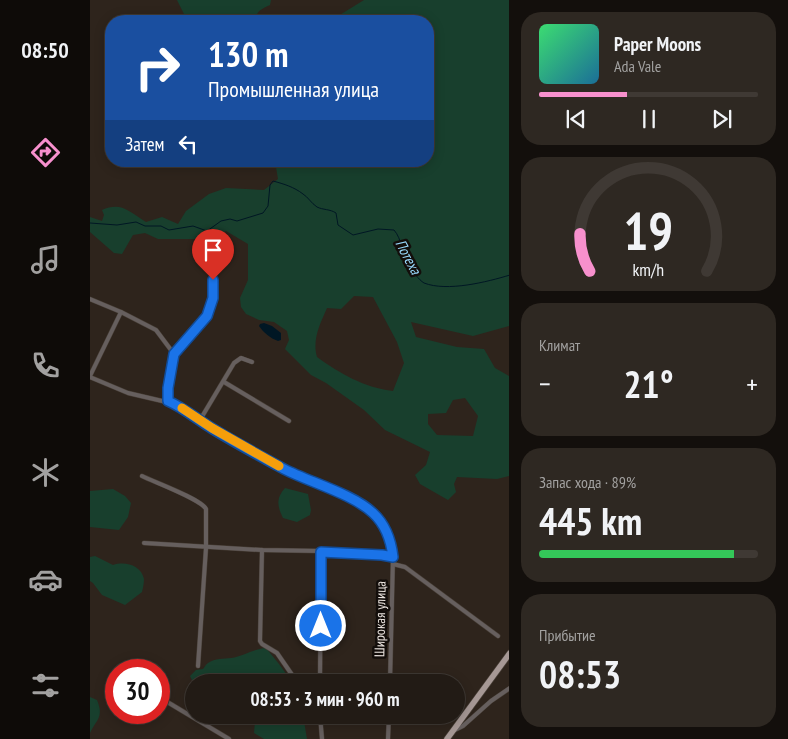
<!DOCTYPE html>
<html lang="ru">
<meta charset="utf-8">
<style>
body{margin:0;font-family:"PT Sans Narrow",sans-serif;background:#2e2822;color:#f1f3f6;height:100vh;display:flex;flex-direction:column;font-size:19px;white-space:nowrap}
*{box-sizing:border-box;margin:0}
p{font-size:16px;color:#a2a1a0}
.icon{flex:none;width:28px;height:28px;fill:none;stroke:currentColor;stroke-width:2;stroke-linecap:round;stroke-linejoin:round}
.map{position:relative;flex:1;overflow:hidden}
.drawer{display:flex;flex-direction:column;gap:12px;padding:12px;background:#130f0c;width:279px}
.drawer>*{flex:none}
.guide{position:absolute;left:15px;top:15px;width:329px;height:152px;border-radius:20px;box-shadow:0 2px 12px #0003,0 0 0 1px #3f3934;background:#1a4fa0;color:#fff;overflow:hidden}
.speed{position:absolute;left:15px;top:659px;display:flex;gap:10px;font-size:25px;font-weight:700;text-align:center}
.speed>*{display:grid;place-content:center;width:65px;height:65px;border-radius:50%;background:#221b15;box-shadow:0 2px 12px #0003,0 0 0 1px #3f3934;line-height:1}
.speed .limit{border:8px solid #d22;background:#fff;color:#111}
.pin{position:absolute;display:grid;place-items:center;width:42px;height:42px;color:#fff;margin:-51px -21px;border-radius:50% 50% 50% 0;rotate:-45deg;box-shadow:0 0 5px #0007}
.pin .icon{rotate:45deg}
.me{position:absolute;width:55px;margin:-28px;rotate:0deg;stroke-linejoin:round;filter:drop-shadow(0 0 4px #0008)}
.turn{display:flex;align-items:center;gap:18px;height:105px;padding:0 20px;font-size:22px}
.turn .icon{width:65px;height:65px;stroke-width:2.5}
.turn b{display:block;font-size:35px;line-height:42px}
.then{display:flex;align-items:center;height:48px;padding:0 20px;background:#0003;gap:10px;font-size:19px}
.big{font-size:38px;font-weight:600;line-height:1.1}
.drawer .widget{flex:1;display:flex;flex-direction:column;justify-content:center;gap:8px;min-width:0;padding:0 18px;border-radius:20px;background:#2e2822}
.drawer .dial{align-items:center;gap:0}
.dial svg{height:130px;overflow:visible;fill:none;stroke:#3f3934;stroke-width:7;stroke-linecap:round;text-anchor:middle}
.dial text{fill:#f1f3f6;stroke:none}
.song{display:flex;align-items:center;gap:15px}
.cover{width:60px;height:60px;border-radius:8px;background:linear-gradient(135deg,hsl(140 70% 55%),hsl(200 70% 35%))}
.played{height:5px;border-radius:2px;background:linear-gradient(90deg,#f790cd 40%,#3f3934 40%)}
.keys{display:flex;justify-content:space-around;direction:ltr}
.heat{display:flex;justify-content:space-between;align-items:center;font-size:28px;direction:ltr}
.charge{height:8px;border-radius:4px;background:linear-gradient(90deg,#34c759 89%,#3f3934 0)}
.trip{position:absolute;left:95px;top:674px;width:280px;height:50px;border-radius:25px;background:#221b15;box-shadow:0 2px 12px #0003,0 0 0 1px #3f3934;font-weight:600;line-height:50px;text-align:center}
main{display:flex;flex:1;min-height:0}
.dock{display:flex;flex-direction:column;width:90px;justify-content:space-around;align-items:center;background:#0e0b08;color:#a2a1a0}
.dock .icon{width:35px;height:35px}
.dock .current{color:#f790cd}
.dock b{font-size:22px;color:#f1f3f6}
.map>svg:first-child{display:block}
.green{fill:#183f2d;fill-rule:evenodd}
.water{fill:#001724}
.lines{fill:none;stroke-linecap:round;stroke-linejoin:round}
.stream{stroke:#001724;stroke-width:1}
.street-casing{stroke:#483f37;stroke-width:5}
.primary-casing{stroke:#483f37;stroke-width:7}
.street{stroke:#665f5e;stroke-width:4}
.primary{stroke:#a69895;stroke-width:5.5}
.route-casing{stroke:#114b97;stroke-width:12}
.route{stroke:#1a73e8;stroke-width:9}
.slow{stroke:#f59e0b;stroke-width:9}
.labels{text-anchor:middle;stroke-width:5;stroke-linejoin:round;paint-order:stroke}
.street-label{font-size:14px;fill:#eae3de;stroke:#130e0b}
.water-label{font-size:15px;font-style:italic;fill:#98d8fc;stroke:#130e0b}
</style>
<main>
<nav class="dock">
<b>08:50</b>
<svg class="icon current" aria-label="directions" viewBox="0 0 24 24"><path d="M12 3l9 9-9 9-9-9zM9 14v-3h6M13 9l2 2-2 2"/></svg>
<svg class="icon" aria-label="music" viewBox="0 0 24 24"><path d="M9 18V5l10-2v13"/><circle cx="6" cy="18" r="3"/><circle cx="16" cy="16" r="3"/></svg>
<svg class="icon" aria-label="phone" viewBox="0 0 24 24"><path d="M5 4h4l2 5-3 2q2 4 5 5l2-3 5 2v4C11 20 4 13 5 4z"/></svg>
<svg class="icon" aria-label="climate" viewBox="0 0 24 24"><path d="M12 3v18M4 7l16 10M4 17L20 7"/></svg>
<svg class="icon" aria-label="car" viewBox="0 0 24 24"><path d="M5 17H2v-5l4-1 3-4h7l3 4 3 1v5h-3M9 17h6M6 11h13"/><circle cx="7" cy="17" r="2"/><circle cx="17" cy="17" r="2"/></svg>
<svg class="icon" aria-label="filters" viewBox="0 0 24 24"><path d="M4 7h16M4 17h16"/><circle cx="9" cy="7" r="2"/><circle cx="15" cy="17" r="2"/></svg>
</nav>
<div class="map">
<svg width="420" height="739" viewBox="0 0 420 739">
<rect width="100%" height="100%" fill="#2e241c"/>
<!-- green -->
<g class="green">
<path d="M87 0H181L180 5C172 9 165 11 166 21L152 16 138 17 137 21H100L94 14Z"/>
<path d="M274 0H419V326L383 336 321 322 326 337 367 347 394 349 405 368 419 376V476L407 479 367 477 364 484 366 492 358 500 330 484 325 475 336 465 340 452 295 430 274 410 236 383 221 375 195 349 199 340 197 331 184 322 169 320 156 314 151 307 150 298 158 280V244L136 231 125 236 104 239H68L55 233 43 235 32 254 24 253 0 232V217L12 221 14 215 12 210C31 201 40 212 56 222L72 217 88 224 96 211 119 194 136 188 174 190 188 179 186 167 188 161H338V21H240ZM264 296 283 297 307 342 314 363 303 391C275 388 249 373 227 357 222 340 230 324 237 308L251 309ZM375 398 388 416 383 436 347 435 338 424V414L356 413 363 400Z"/>
<path d="M195 488 218 494 221 510 220 515 207 522 193 518C187 506 186 498 195 488Z"/>
<polygon points="23,489 35,496 41,503 38,517 29,530 0,527 0,491"/>
<path d="M5 556 23 565C35 561 51 565 54 579 54 583 53 588 52 592L35 605 12 595 3 583 0 581V557Z"/>
<path d="M176 648 189 664 202 682H120L102 680 100 676 106 670 113 669C114 668 116 664 118 663 125 658 134 659 141 658 154 656 163 649 176 648Z"/>
<path d="M0 697 7 700C14 717 7 719 0 733Z"/>
<polygon points="172,715 213,715 217,739 174,739 164,733 165,721"/>
</g>
<!-- water -->
<path class="water" d="M174 323 182 326 191 333V340L188 341C180 338 174 333 169 326L170 324Z"/>
<g class="lines">
<!-- stream -->
<path class="stream" d="M0 223 27 225 46 222 55 226H71L79 230 103 226 117 231 131 221 140 219 147 221 173 213 178 206 180 185 183 181C194 184 204 187 213 194 218 197 221 203 227 207 233 210 240 209 246 213L248 225 263 235 288 229 304 230C312 239 312 254 319 265 322 271 329 280 334 283 357 292 397 282 420 275"/>
<!-- street casing -->
<g class="street-casing">
<g id="street">
<polyline points="0,299 31,312 66,330 84,354"/>
<polyline points="0,376 31,312"/>
<polyline points="0,377 38,393 85,404 150,445 196,470 273,505 287,516 297,533 303,557 300,682"/>
<polyline points="134,382 199,421"/>
<polyline points="77,401 78,388 84,354 117,316 123,298 123,280"/>
<polyline points="110,420 144,363 151,358 162,362"/>
<path d="M52 476C64 482 111 499 116 509V548L108 666"/>
<polyline points="54,543 172,550 231,551"/>
<polyline points="172,550 170,641 172,644 187,653 207,682"/>
<polyline points="303,564 315,567 408,636"/>
<polyline points="230,682 231,551 292,555 303,557"/>
<polyline points="69,697 139,739"/>
<polyline points="230,715 232,739"/>
<polyline points="365,730 373,726 401,701 420,688"/>
<polyline points="298,739 299,715"/>
</g>
</g>
<!-- primary casing -->
<g class="primary-casing">
<polyline id="primary" points="357,739 420,653"/>
</g>
<!-- street -->
<use href="#street" class="street"/>
<!-- primary -->
<use href="#primary" class="primary"/>
</g>
<g class="lines">
<!-- route casing -->
<g class="route-casing">
<path id="route" d="M123 280V298L117 316 84 354 78 388V401C94 408 108 420 123 429 146 443 170 456 194 469 219 482 263 494 283 513 295 524 301 540 303 557L292 555 231 552V626"/>
</g>
<!-- route -->
<use href="#route" class="route"/>
<!-- slow -->
<polyline class="slow" points="92,408 122,428 189,466"/>
</g>
<g class="labels">
<!-- street labels -->
<g class="street-label">
<text transform="translate(290 619) rotate(-89)" y="5">Широкая улица</text>
</g>
<!-- water labels -->
<g class="water-label">
<text transform="translate(318 257) rotate(62)" y="5">Потеха</text>
</g>
</g>
</svg>
<div class="speed"><div class="limit">30</div></div>
<div class="pin" style="left:123px;top:280px;background:#d93025"><svg class="icon" aria-label="arrive" viewBox="0 0 24 24"><path d="M6 21V4h12l-3 4 3 4H6"/></svg></div>
<svg class="me" style="left:231px;top:626px" viewBox="-20 -20 40 40"><circle r="17" fill="#1a73e8" stroke="#fff" stroke-width="3"/><path d="M0-11L8 9 0 5-8 9z" fill="#fff"/></svg>
<div class="trip">08:53 · 3 мин · 960 m</div>
<div class="guide">
<div class="turn"><svg class="icon" aria-label="right" viewBox="0 0 24 24"><path d="M7 20v-9h11M14 6l5 5-5 5"/></svg><div><b>130 m</b>Промышленная улица</div></div>
<div class="then">Затем<svg class="icon" aria-label="left" viewBox="0 0 24 24"><path d="M17 20v-9H6M10 6l-5 5 5 5"/></svg></div>
</div>
</div>
<section class="drawer">
<div class="widget">
<div class="song"><i class="cover"></i><div><b>Paper Moons</b><p>Ada Vale</p></div></div>
<div class="played"></div>
<div class="keys"><svg class="icon" aria-label="previous" viewBox="0 0 24 24"><path d="M18 5L8 12l10 7zM5 5v14"/></svg><svg class="icon" aria-label="pause" viewBox="0 0 24 24"><path d="M8 5v14M16 5v14"/></svg><svg class="icon" aria-label="next" viewBox="0 0 24 24"><path d="M6 5l10 7-10 7zM19 5v14"/></svg></div>
</div>
<div class="widget dial"><svg viewBox="0 0 100 80">
<path d="M14 69A42 42 0 1 1 86 69"/>
<path d="M14 69A42 42 0 0 1 8 46" stroke="#f790cd"/>
<text x="50" y="56" font-size="32" font-weight="700">19</text>
<text x="50" y="72" font-size="11">km/h</text>
</svg></div>
<div class="widget"><p>Климат</p>
<div class="heat"><a>−</a><b class="big">21°</b><a>+</a></div>
</div>
<div class="widget"><p>Запас хода · 89%</p><b class="big">445 km</b><div class="charge"></div></div>
<div class="widget"><p>Прибытие</p><b class="big">08:53</b></div>
</section>
</main>
